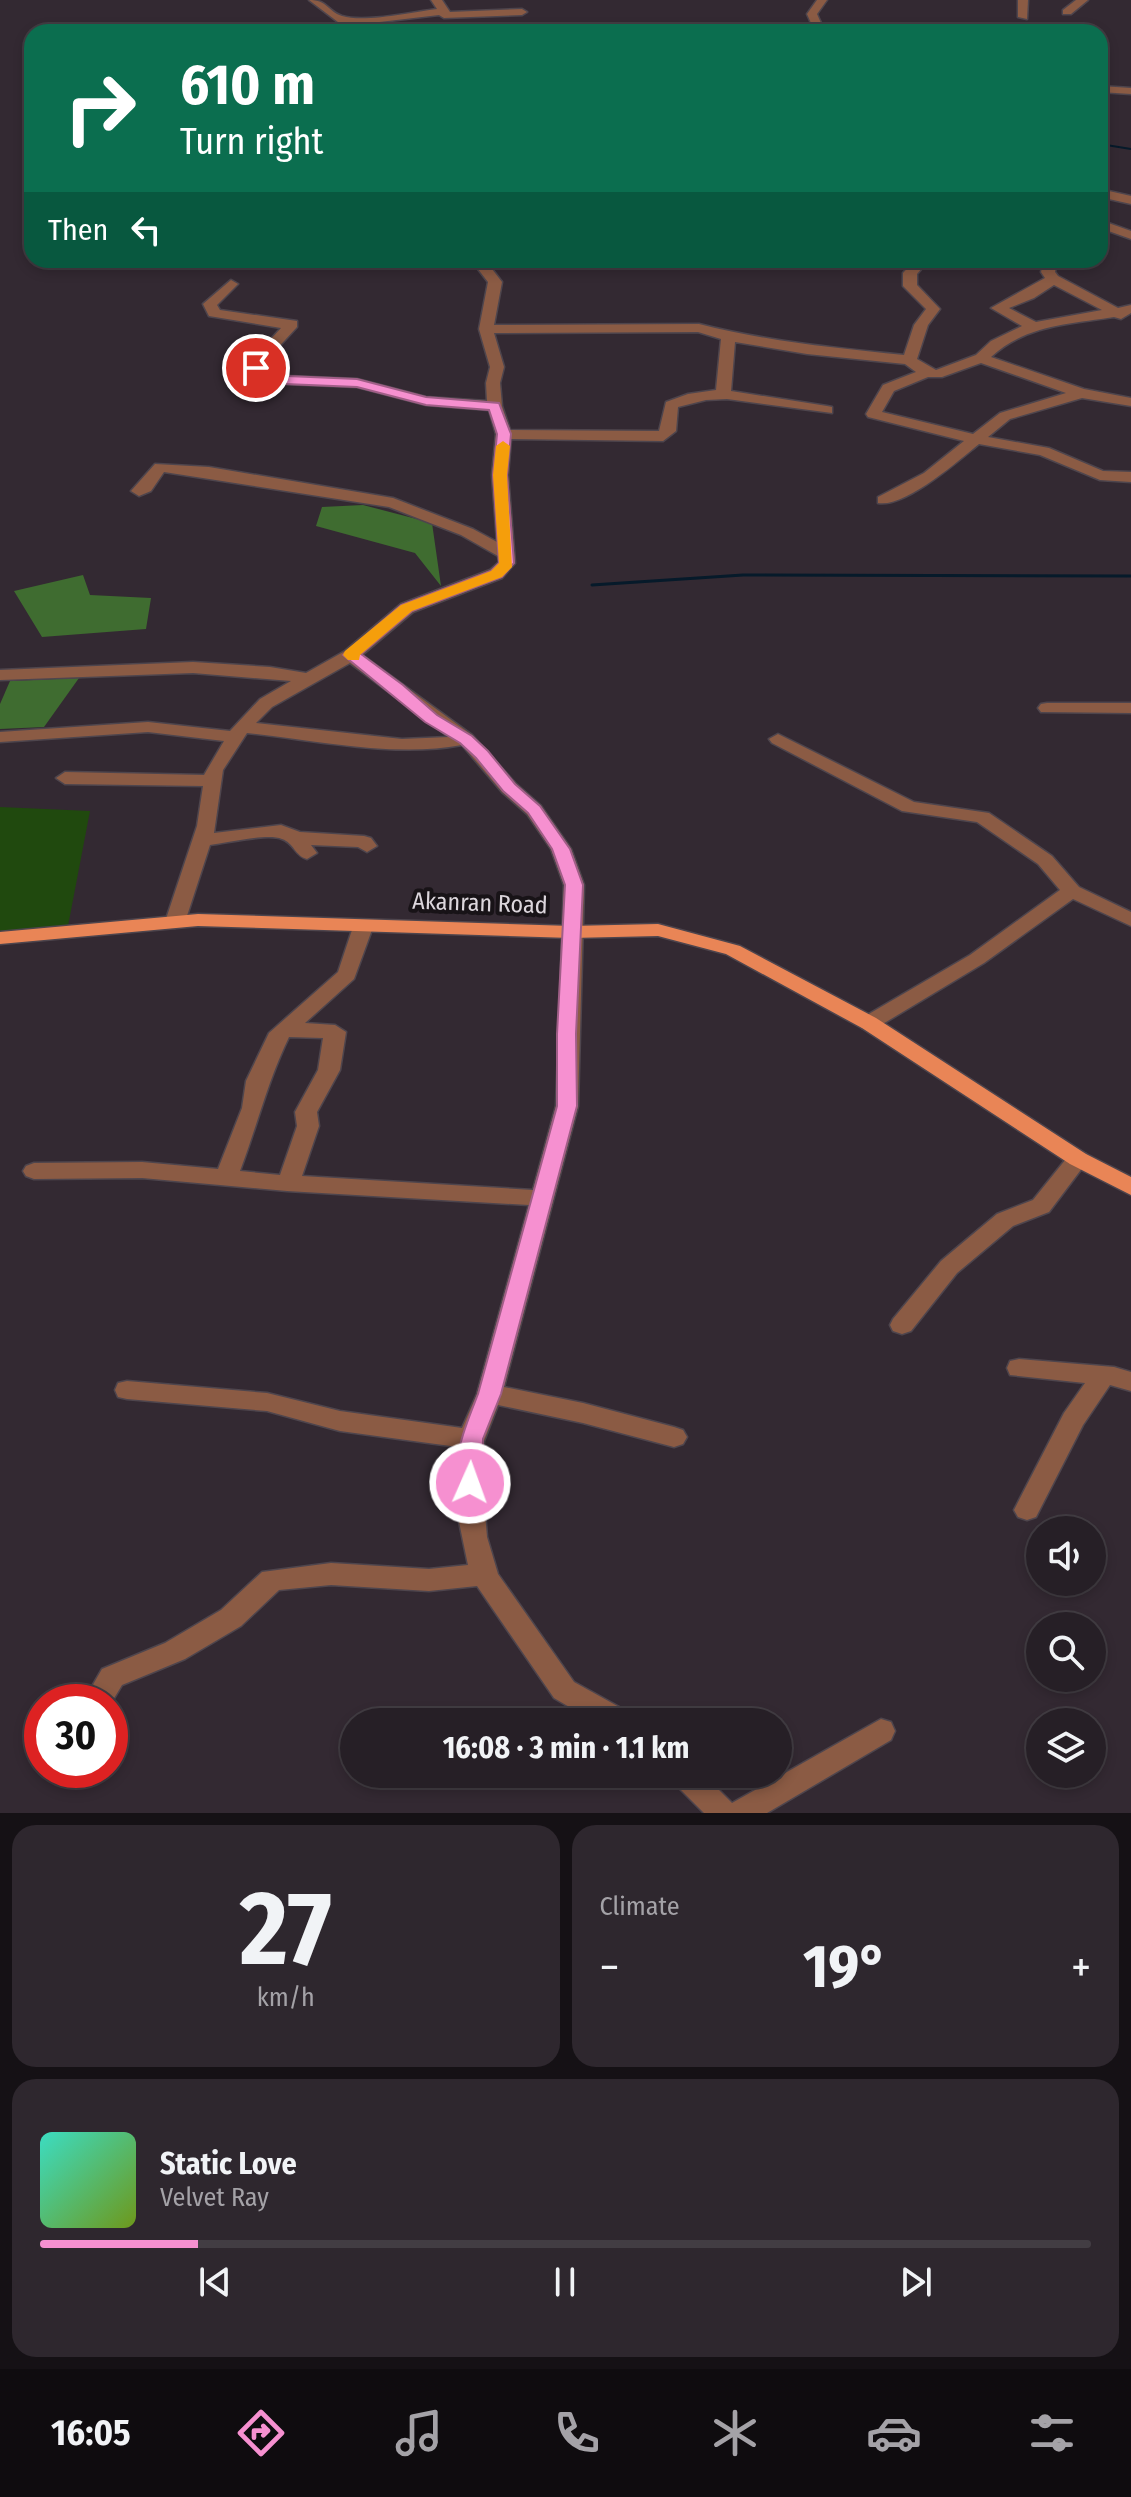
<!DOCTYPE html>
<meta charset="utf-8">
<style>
body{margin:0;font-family:"Fira Sans Condensed",sans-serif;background:#2e272e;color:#f1f3f6;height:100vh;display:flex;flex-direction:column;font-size:30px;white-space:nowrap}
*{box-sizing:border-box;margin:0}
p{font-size:26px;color:#a4a2a7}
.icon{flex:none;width:44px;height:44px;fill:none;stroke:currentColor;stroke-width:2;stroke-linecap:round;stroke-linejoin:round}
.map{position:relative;height:1813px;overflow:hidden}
.details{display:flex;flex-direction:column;gap:12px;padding:12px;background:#151115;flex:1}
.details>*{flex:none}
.banner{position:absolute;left:24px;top:24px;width:1084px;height:244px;border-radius:24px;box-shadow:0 4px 12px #0003,0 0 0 2px #423d43;background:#0b6e4f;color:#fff;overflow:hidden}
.tools{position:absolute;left:1026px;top:1516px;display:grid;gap:16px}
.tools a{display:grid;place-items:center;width:80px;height:80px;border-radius:50%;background:#261f26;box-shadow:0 4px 12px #0003,0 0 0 2px #423d43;font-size:40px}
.speed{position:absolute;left:24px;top:1684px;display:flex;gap:16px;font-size:40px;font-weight:700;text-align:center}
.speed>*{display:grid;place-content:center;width:104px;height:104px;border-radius:50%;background:#261f26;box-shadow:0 4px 12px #0003,0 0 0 2px #423d43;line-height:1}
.speed .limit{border:12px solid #d22;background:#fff;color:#111}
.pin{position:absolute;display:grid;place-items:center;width:68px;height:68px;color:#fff;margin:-34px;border:4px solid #fff;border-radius:50%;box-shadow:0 2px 8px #0007}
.me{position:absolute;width:88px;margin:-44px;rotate:2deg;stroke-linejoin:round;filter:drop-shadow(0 0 6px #0008)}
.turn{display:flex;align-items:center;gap:28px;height:168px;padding:0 24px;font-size:36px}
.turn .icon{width:104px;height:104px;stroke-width:2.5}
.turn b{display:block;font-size:56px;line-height:68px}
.then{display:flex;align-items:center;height:76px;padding:0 24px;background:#0003;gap:16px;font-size:30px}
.big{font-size:60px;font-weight:700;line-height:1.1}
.details .tile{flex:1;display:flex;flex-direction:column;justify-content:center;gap:12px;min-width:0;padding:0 28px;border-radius:24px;background:#2e272e}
.details .dial{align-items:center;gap:0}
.dial b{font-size:104px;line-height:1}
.song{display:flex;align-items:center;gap:24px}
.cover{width:96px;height:96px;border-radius:12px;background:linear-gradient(135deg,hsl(170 70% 55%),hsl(80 70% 35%))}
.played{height:8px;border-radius:4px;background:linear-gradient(90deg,#f690d0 15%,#423d43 15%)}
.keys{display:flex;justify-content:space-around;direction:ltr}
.heat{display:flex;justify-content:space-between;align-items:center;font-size:44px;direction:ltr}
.details .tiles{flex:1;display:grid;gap:12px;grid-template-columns:1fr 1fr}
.tile:last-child{grid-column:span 2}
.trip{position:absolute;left:340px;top:1708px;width:452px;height:80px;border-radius:40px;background:#261f26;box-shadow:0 4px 12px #0003,0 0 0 2px #423d43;font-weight:700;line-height:80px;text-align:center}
.dock{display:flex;height:128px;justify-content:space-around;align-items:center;background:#0f0c0f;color:#a4a2a7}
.dock .icon{width:56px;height:56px}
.dock .active{color:#f690d0}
.dock b{font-size:36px;color:#f1f3f6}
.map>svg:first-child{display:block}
.green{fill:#20490e}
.forest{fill:#3f6c30}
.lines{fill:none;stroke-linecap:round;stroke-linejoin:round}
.stream-far1{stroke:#061a2a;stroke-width:2}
.stream{stroke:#061a2a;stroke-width:3}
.minor-casing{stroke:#4e454d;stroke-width:3}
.major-casing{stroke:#4e454d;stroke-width:3}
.minor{fill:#8b5b44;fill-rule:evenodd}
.major{fill:#e98556;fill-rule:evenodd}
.route{fill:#f690d0;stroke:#a05e87;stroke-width:2}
.slow{fill:#f59e0b}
.labels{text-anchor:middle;stroke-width:8;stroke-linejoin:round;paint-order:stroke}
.street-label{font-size:24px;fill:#dcd6dc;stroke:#181317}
</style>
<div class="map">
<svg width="1131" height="1813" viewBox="0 0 1131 1813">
<rect width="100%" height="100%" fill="#332932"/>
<!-- green -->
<polygon class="green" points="0,807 90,811 68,926 0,931"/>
<!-- forest -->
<g class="forest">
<polygon points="363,505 432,523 441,586 415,553 316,526 322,507"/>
<polygon points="83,575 90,595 151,598 146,629 42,637 14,591"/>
<polygon points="79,678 44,727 0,729 0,704 10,681"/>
</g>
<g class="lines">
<!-- stream-far1 -->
<polyline class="stream-far1" points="1100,144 1131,149"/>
<!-- stream -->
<polyline class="stream" points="592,585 743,575 1131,576"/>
<!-- minor casing -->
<g class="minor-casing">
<g id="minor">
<path d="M309 0C328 0 327 11 342 16 365 23 412 12 437 9L431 0H442L450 12 522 9 527 12 522 15 444 18 439 15 371 23 338 22Z"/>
<polygon points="817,0 827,0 817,14 825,32 815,32 807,14"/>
<polygon points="1018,0 1028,0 1027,19 1018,17"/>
<polygon points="1076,0 1088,0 1071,14 1063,14 1063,10"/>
<polygon points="1100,86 1131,88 1131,94 1100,92"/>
<polygon points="1100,189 1131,196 1131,204 1100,197"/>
<polygon points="1100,220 1131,231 1131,239 1100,228"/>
<path d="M471 260H485L502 282 494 325 699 324C766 341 834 348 904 355L914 325 926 309 903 286V273L915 260H929L917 274V285L940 309 928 325 917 359 936 370 976 355 991 341 1022 326 991 308 1045 278 1041 272 1044 261 1057 260 1055 272 1058 276 1118 308 1131 305V313L1121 319 1114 317C1070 324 1025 325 991 357L1084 389 1131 398V406L1082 398 1010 419 988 437 1049 448 1103 471 1131 472V482L1100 480 1040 455 979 444C958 461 905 508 878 503V497L924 473 964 441 868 417 866 414 883 385 916 372 905 364 807 354 735 342 731 391 827 406 832 407V413L727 399 706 400 678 407 676 431 663 441 511 439 508 475 515 563 502 578 413 612 362 655 472 735 516 784 541 806 571 849 584 885 578 1106 504 1387 583 1403 674 1427 683 1430 687 1437 683 1444 674 1447 583 1423 498 1405 484 1441 482 1477 487 1537 498 1574 574 1682 630 1713 634 1722H595L554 1698 477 1586 429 1591 331 1585 279 1590 241 1626 185 1659 122 1685 110 1705V1702H83L102 1669 165 1643 221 1610 262 1572 331 1563 429 1569 468 1565 458 1517V1447L340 1431 267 1411 127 1399 118 1397 115 1390 118 1383 127 1381 267 1393 340 1411 462 1428 477 1394 529 1205 287 1191 142 1178 34 1179 26 1176 23 1171 26 1166 34 1163 142 1162 218 1169 242 1108 246 1081 269 1033 338 972 353 927 363 921 373 927 354 979 305 1023 335 1025 346 1032 340 1070 317 1112 319 1126 302 1176 533 1190 556 1106 564 885 551 849 527 814 502 792 462 745C395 758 315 740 247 733L223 770 214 833 281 825 300 832 364 836 371 838 377 846 367 852 358 847 311 845 317 853 307 859C295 856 294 843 282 839 267 833 228 843 210 845L185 922 175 928 168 926 165 922 197 826 203 786 65 784 56 778 65 772 204 775 224 741 148 732 0 742V732L148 722 230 731 260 699 291 681 193 673 0 680V670L193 662 270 667 306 673 345 651 401 604 490 570 499 562 498 556 461 535 389 507 164 472 151 491 139 496 131 491 155 464 209 467 393 498 473 529 497 542 492 475 496 434 489 410 426 405 357 387 285 384 251 371 248 364 281 328 209 316 203 304 231 280 238 284 217 305 220 310 297 321V327L262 365 287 376 357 379 426 397 487 401 486 383 490 367 479 329 488 282ZM1054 285 1102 310 1036 322 1009 308 1034 298ZM698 332 721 339 716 390 688 394 666 402 659 431 510 430 502 406 500 383 504 367 494 333ZM981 363 1066 393 1000 413 973 434 882 412 894 391 928 377H942ZM350 663 449 737 402 739 256 723 272 707ZM289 1037 323 1038 318 1070 295 1112 297 1126 280 1175 240 1171C257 1126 268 1080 289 1037Z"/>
<polygon points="1047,703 1131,703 1131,713 1041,712 1038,708 1041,704"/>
<polygon points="778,734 914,802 989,813 1052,856 1079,887 1131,912 1131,926 1073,899 984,963 876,1028 862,1028 858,1023 862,1018 970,955 1060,890 1038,864 977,822 902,811 772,743 769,739"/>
<polygon points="1078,1151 1086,1154 1089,1159 1049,1212 1013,1226 957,1273 911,1331 902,1334 893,1331 890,1325 893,1319 941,1261 997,1214 1033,1200 1070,1154"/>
<polygon points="1019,1359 1114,1367 1131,1372 1131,1391 1110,1385 1083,1425 1036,1517 1027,1520 1018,1517 1014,1510 1064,1413 1085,1383 1010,1375 1007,1368 1010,1361"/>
<polygon points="881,1719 891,1722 895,1731 891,1740 767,1813 704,1813 674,1783 670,1774 703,1774 732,1803"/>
</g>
</g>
<!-- major casing -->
<g class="major-casing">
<polygon id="major" points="198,914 571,926 658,924 740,946 876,1018 1086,1154 1131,1177 1131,1195 1070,1164 862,1028 726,954 658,936 571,938 198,926 0,944 0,932"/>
</g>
<!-- minor -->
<use href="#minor" class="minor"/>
<!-- major -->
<use href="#major" class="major"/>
</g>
<!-- route -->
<path class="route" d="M256 364 287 376 357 379 426 397 499 403 511 434 507 475 514 563 502 577 412 611 361 654 403 685 437 715 472 736 488 751 515 784 540 806 570 849 583 885 576 1034 577 1106 501 1394 483 1439 482 1483 479 1489 470 1492 462 1489C448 1463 468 1420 478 1394L557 1106V1034L565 885 552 849 528 813 503 791 476 758 460 743 425 722 343 655 401 605 491 571 499 563 493 475 497 434 489 410 426 405 357 387 285 384 252 371V366Z"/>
<!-- slow -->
<polygon class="slow" points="503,441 510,446 507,475 512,567 502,577 412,611 360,655 359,660 348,660 343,655 345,651 401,605 491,571 499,563 493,475 496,446"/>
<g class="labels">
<!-- street labels -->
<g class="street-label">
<text transform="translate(480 903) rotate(2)" y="8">Akanran Road</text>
</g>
</g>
</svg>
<div class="tools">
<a><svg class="icon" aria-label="sound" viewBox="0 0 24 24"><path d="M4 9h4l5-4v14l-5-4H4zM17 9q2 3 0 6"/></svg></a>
<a><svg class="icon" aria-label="search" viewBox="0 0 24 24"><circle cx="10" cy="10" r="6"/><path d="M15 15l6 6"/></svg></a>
<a><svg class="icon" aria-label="layers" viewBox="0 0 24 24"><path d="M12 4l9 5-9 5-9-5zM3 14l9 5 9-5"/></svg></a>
</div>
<div class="speed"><div class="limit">30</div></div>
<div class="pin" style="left:256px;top:368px;background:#d93025"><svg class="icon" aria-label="arrive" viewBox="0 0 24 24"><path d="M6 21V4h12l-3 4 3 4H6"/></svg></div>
<svg class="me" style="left:470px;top:1483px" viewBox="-20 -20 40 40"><circle r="17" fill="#f690d0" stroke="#fff" stroke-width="3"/><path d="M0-11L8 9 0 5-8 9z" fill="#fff"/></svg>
<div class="trip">16:08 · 3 min · 1.1 km</div>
<div class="banner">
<div class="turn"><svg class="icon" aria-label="right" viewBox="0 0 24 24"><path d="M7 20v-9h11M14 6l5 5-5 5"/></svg><div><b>610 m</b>Turn right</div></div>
<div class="then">Then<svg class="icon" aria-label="left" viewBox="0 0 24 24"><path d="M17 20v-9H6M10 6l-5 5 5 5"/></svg></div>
</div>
</div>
<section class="details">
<div class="tiles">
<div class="tile dial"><b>27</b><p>km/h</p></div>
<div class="tile"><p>Climate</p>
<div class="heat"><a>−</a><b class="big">19°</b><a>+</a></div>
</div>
<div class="tile">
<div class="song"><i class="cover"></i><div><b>Static Love</b><p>Velvet Ray</p></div></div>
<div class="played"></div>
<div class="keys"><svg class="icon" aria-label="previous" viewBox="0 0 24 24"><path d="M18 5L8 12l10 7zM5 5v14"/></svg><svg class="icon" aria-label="pause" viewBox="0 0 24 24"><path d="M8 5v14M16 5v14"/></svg><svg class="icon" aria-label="next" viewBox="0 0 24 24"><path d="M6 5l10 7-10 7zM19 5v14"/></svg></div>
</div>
</div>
</section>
<nav class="dock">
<b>16:05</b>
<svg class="icon active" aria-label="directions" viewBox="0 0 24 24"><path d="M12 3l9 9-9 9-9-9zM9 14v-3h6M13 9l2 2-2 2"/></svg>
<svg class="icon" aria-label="music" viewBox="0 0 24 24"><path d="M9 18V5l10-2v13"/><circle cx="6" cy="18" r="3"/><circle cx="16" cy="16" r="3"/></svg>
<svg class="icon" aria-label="phone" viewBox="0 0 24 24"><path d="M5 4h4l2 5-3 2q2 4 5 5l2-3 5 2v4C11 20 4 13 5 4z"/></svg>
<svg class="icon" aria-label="climate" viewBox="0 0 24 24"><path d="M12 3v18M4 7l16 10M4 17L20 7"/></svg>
<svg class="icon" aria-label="car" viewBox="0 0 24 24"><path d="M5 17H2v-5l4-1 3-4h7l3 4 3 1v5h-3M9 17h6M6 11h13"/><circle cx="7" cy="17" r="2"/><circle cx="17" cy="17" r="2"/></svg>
<svg class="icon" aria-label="filters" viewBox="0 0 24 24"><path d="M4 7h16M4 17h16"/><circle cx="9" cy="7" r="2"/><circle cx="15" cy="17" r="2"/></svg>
</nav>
